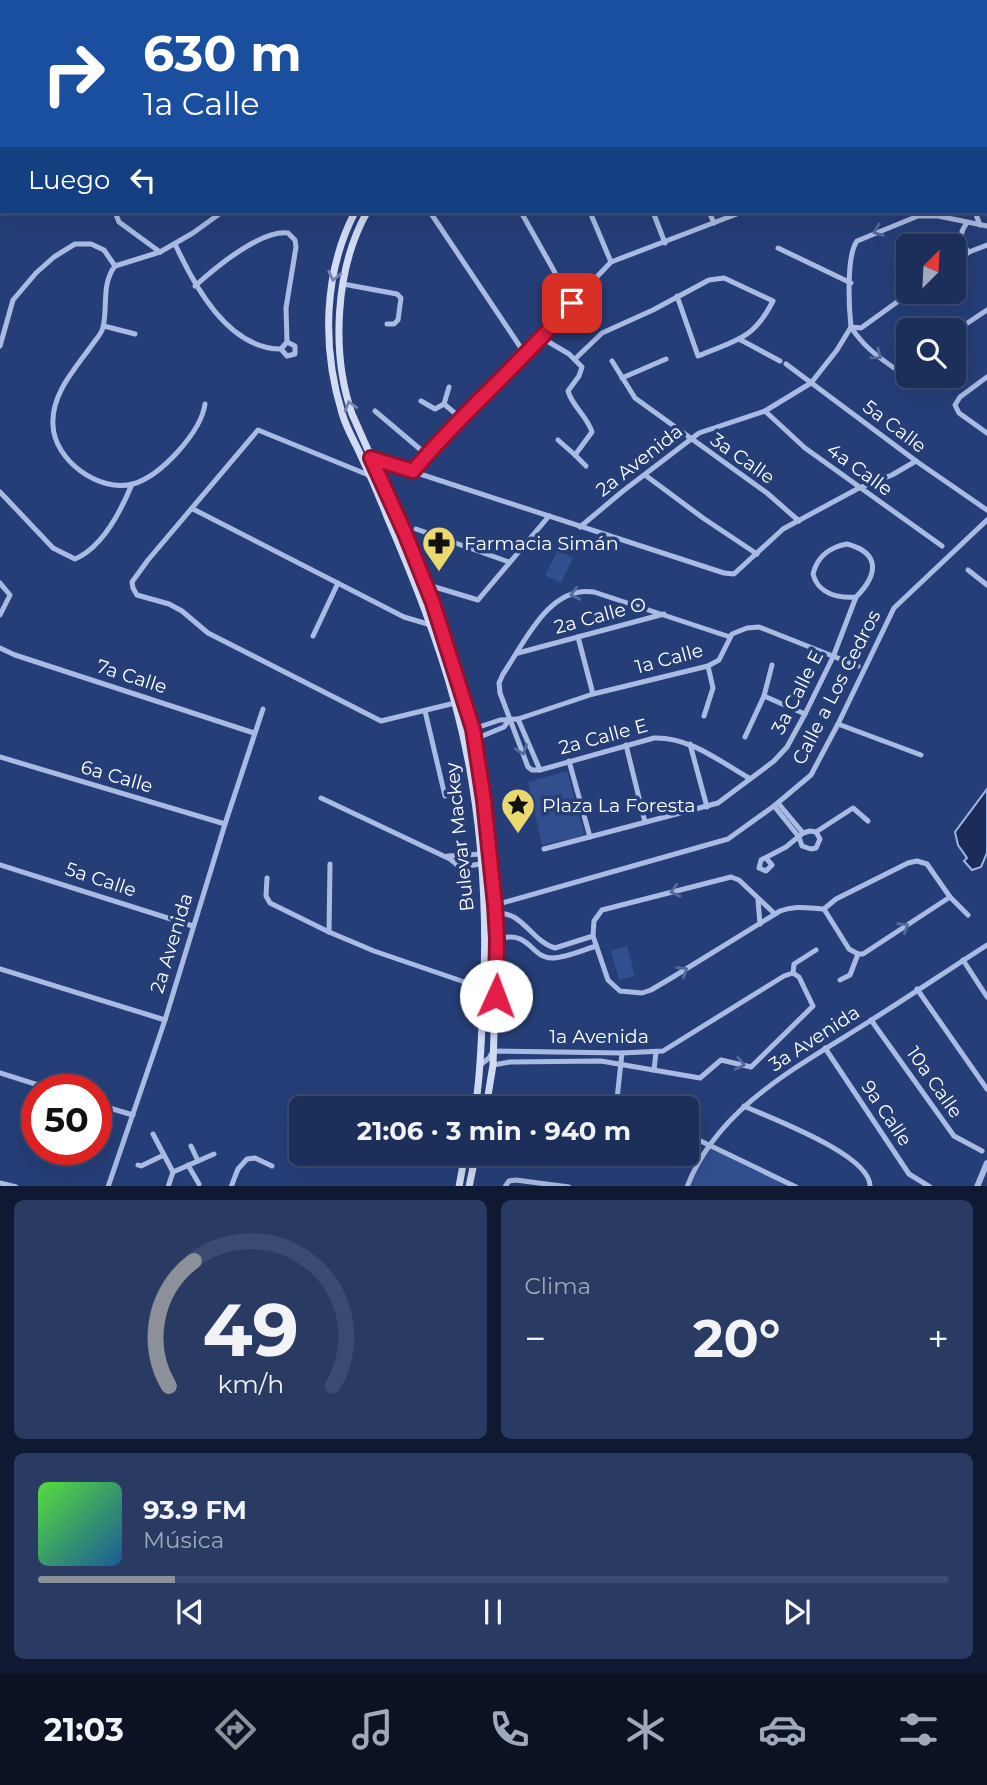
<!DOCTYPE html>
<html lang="es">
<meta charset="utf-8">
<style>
body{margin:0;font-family:Montserrat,sans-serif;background:#293a63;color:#f1f3f6;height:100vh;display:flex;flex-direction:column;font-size:26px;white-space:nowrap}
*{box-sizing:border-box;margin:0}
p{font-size:23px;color:#a0a8bb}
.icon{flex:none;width:38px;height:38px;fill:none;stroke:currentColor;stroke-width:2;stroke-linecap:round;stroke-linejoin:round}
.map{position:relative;height:1186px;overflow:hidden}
.drawer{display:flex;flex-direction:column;gap:14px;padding:14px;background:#0f1932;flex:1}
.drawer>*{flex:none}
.hud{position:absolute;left:0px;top:0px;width:987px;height:214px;box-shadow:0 7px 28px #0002,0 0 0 2px #3a4a70;background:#1a4fa0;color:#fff;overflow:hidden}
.needle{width:46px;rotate:24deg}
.tools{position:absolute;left:896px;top:234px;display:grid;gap:14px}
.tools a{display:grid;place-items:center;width:70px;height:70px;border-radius:10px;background:#1c2e5a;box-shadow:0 7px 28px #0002,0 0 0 2px #3a4a70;font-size:35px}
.speed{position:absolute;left:21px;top:1074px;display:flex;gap:14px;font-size:35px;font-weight:700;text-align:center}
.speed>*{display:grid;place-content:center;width:91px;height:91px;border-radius:50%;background:#1c2e5a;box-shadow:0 7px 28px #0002,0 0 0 2px #3a4a70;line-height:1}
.speed .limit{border:10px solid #d22;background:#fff;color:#111}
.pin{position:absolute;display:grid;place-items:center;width:60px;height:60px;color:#fff;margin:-30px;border-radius:14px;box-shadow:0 4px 10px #0006}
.me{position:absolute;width:77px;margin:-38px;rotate:2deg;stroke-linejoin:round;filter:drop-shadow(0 0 5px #0008)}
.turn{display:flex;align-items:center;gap:24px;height:147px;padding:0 28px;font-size:32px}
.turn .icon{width:91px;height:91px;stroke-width:2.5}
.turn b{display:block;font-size:49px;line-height:60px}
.then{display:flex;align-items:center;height:66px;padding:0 28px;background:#0003;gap:14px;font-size:26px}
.big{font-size:52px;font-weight:700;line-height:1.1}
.drawer .tile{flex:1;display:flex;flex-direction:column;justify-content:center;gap:10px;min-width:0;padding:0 24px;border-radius:10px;background:#293a63}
.drawer .dial{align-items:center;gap:0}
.dial svg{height:182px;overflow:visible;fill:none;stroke:#3a4a70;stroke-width:7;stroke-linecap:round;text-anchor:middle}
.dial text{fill:#f1f3f6;stroke:none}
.song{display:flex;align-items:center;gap:21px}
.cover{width:84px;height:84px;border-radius:10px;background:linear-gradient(135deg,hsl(110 70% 55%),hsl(210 70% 35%))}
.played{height:7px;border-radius:4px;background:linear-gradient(90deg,#8c9099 15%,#3a4a70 15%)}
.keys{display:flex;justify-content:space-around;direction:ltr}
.heat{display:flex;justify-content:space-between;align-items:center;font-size:38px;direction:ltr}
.drawer .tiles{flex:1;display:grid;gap:14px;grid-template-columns:1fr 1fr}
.tile:last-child{grid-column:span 2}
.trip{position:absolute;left:289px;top:1096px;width:410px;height:70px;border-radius:10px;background:#1c2e5a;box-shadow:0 7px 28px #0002,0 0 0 2px #3a4a70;font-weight:700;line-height:70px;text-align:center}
.dock{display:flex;height:112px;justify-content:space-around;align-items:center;background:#0b1224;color:#a0a8bb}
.dock .icon{width:49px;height:49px}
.dock .current{color:#8c9099}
.dock b{font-size:32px;color:#f1f3f6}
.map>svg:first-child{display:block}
.green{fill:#314e8f}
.water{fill:#1b2c59;stroke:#9db4e3;stroke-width:2}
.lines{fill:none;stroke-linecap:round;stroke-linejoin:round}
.minor{stroke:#a9bbe3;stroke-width:5}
.tertiary{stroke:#a9bbe3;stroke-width:6}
.secondary{stroke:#d1dbf3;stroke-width:7}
.oneway{stroke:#546a9d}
.oneway2{stroke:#7385af}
.route-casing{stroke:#92132f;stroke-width:18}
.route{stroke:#e11d48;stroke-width:12}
.labels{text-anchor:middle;stroke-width:7;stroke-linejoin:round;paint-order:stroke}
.street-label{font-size:19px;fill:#fff;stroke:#263e78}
.poi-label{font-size:19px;fill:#fff;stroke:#263e78;text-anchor:start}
</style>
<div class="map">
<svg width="987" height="1187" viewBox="0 0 987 1187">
<rect width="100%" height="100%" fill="#263e78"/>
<!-- green -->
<g class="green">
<polygon points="0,0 173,0 2,2 0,203"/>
<polygon points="558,550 573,558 561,583 545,575"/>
<polygon points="567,771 585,836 542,845 528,782"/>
<polygon points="627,946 635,976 619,980 611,951"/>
<polygon points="709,1148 791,1187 689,1187"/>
</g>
<!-- water -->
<polygon class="water" points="987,789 987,853 981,867 972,870 964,861 967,858 958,845 955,832"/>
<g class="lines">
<!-- minor -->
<g class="minor">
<polyline points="930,0 931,2"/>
<polyline points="824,2 829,0"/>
<polyline points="985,77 987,79"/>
<polyline points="986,124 987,126"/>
<polyline points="115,212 119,222 160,252"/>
<polyline points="430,212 525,354"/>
<polyline points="521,212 572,303"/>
<polyline points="590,212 611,262"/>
<polyline points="653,212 665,243"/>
<polyline points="709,212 714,223"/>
<polyline points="975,212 980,225"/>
<path d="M967 223C959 233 959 243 969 252"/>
<path d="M175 244C194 285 228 349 281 349L287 342 286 308 296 247 295 240 288 233C260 230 215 268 195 286"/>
<polyline points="778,248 851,283"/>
<polyline points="954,263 969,252 987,245"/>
<polyline points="115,266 160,252 193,233 222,212"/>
<polyline points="343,284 397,294 401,298 398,320 394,324 387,324"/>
<path d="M911 292 861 328 851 327C849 308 846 256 857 241L918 216H938L987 226"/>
<polyline points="104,326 135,334"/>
<polyline points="954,332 987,310"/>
<path d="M542 338 569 354 582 367 579 376 568 391C572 406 587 416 592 432L575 455 558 440"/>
<polyline points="739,339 780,361"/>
<path d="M0 346 13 300 36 273 54 257 75 244H91L104 250 115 266C101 284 108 308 103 327 102 334 95 340 92 345 75 369 51 394 53 425 54 460 99 493 133 484 161 476 201 432 205 404"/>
<polyline points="281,349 287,356 295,354 295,346 287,342"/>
<path d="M575 359 602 333 653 310 709 280 724 278 773 301C753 340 736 340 698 356L677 296"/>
<polyline points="612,361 635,398 767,493 799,521"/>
<polyline points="786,364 916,461 987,510"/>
<polyline points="987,377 960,397 955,405 959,413 987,433"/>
<polyline points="622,378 666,359"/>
<polyline points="449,387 444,404 462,419"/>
<polyline points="421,401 435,409 444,404"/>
<polyline points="375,411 427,455"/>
<polyline points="765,411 805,448 942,546"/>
<polyline points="575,455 586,466"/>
<polyline points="371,458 724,573 734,574 783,529 859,488 892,475 916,461"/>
<polyline points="413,471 499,380 542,338 572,303 611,262 742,212"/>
<polyline points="645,475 703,518 757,554"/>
<polyline points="371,476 258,430 148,560 132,582 133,588 137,595 169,604 182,611 208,633 381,721 455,703"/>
<path d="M0 492 53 548 75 559C103 547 121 511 132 484"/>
<polyline points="193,509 404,617 431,625"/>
<path d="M580 527 623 491 699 433 765 411 811 383 837 350 851 327C863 346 878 357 897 370L908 362"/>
<polyline points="416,529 509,562"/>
<path d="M847 544C881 553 878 575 856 597 838 598 818 594 813 574 817 557 830 547 847 544Z"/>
<polyline points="968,570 987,585"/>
<polyline points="0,583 10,595 0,615"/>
<polyline points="425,584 478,600 549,516"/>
<polyline points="313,636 338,583"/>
<polyline points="578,637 593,694"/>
<path d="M730 637 594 592C549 585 525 642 503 674L499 683 500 693 528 767 532 770H540L654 738C690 737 719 761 749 778"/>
<polyline points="0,648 15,655 254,733"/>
<polyline points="518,653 664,614"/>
<polyline points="764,696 805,714"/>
<polyline points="425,711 445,796"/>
<polyline points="704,716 713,688 708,666"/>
<polyline points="518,719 540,770"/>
<polyline points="838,724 921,755"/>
<polyline points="473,729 500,720 518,719 593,694 708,666 719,660 732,634 747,628 759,627 858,666"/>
<polyline points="745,737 764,696 772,665"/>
<polyline points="475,739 504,727 509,720"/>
<polyline points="690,744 707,807"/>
<polyline points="626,745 645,822"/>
<polyline points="0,757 225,824"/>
<polyline points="569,761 590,837"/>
<polyline points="321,798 450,859 460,867 481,864"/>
<polyline points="778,803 803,833"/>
<polyline points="816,832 853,808 868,821"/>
<polyline points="544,849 718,803 774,761 787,747 805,714 833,657 856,597"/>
<polyline points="448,856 481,854"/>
<polyline points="766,858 772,865 766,871 759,868 761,860 786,847 803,833 810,831 816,832 820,839 816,848 811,849 802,846 799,837 774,806"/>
<polyline points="0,865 193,926"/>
<polyline points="267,878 266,896 270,903 329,932 374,951 485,989"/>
<polyline points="758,900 760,924"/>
<polyline points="495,905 728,839 774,806 811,775 838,724 894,608 987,520"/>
<polyline points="824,909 849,949 858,954"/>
<path d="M496 914C521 909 532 942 555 948L593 936"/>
<path d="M775 914 739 880 731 877 602 910 594 921 593 936 608 980 620 991 642 993 651 990 673 977 780 911C795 905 808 908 824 909L836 899 908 863 917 861 927 864 950 897 968 915"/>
<polyline points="329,932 330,864"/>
<path d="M497 939C531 929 530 958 552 958 566 958 583 950 596 946"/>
<polyline points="858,954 863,954 950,897"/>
<polyline points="963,960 987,997"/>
<polyline points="0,969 165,1020"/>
<polyline points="793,973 794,964 816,950"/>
<polyline points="840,980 850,975 858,954"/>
<polyline points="917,989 987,1089"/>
<polyline points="871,1020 954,1136 982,1151"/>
<polyline points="825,1048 909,1174 930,1187"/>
<polyline points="493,1065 510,1062 601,1061 700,1078 721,1060 751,1067 813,1006 799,977 793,973"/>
<polyline points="479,1066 489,1058 493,1051 622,1053 663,1051 784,976 793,973"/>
<polyline points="654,1070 656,1052"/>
<polyline points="0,1073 54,1090"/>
<polyline points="96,1104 133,1115"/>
<path d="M744 1106C770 1118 872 1155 870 1187"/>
<polyline points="616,1108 622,1053"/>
<polyline points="153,1134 173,1172 168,1187"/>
<polyline points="686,1134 796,1187"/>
<polyline points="191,1146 198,1161"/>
<polyline points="138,1165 141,1166 164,1155"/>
<polyline points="188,1165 199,1184"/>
<polyline points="173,1172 214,1154"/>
<polyline points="0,1183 16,1187"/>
<polyline points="108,1187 165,1020 225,824 263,709"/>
<polyline points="231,1187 238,1169 247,1159 255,1158 272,1166"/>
<polyline points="505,1187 509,1181 516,1180 569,1187"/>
<path d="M687 1187C718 1106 801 1065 870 1021 910 996 948 970 987 945"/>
</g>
<!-- tertiary -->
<polyline class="tertiary" points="977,1187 987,1163"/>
<!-- secondary -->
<g class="secondary">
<polyline points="724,2 729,0"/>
<polyline points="753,2 757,0"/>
<path d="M355 212C323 273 322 348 342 413 346 428 355 442 361 456 371 477 380 498 388 519 414 580 438 640 455 703 483 807 489 917 482 1024 481 1051 480 1080 475 1108"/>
<path d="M367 212C335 269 331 353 352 414L405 533 433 603 475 739 484 800 497 939 493 1065 486 1108"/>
<polyline points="459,1187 465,1153"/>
<polyline points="469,1187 476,1153"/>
</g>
</g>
<!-- one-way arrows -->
<defs><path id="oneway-chevron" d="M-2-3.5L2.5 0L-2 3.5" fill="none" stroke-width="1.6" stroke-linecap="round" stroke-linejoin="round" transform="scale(1.75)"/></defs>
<g class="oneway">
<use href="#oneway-chevron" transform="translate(878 231) rotate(159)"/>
<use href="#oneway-chevron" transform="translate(877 355) rotate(37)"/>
<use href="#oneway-chevron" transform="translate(575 594) rotate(167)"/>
<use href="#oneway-chevron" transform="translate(522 750) rotate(70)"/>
<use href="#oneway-chevron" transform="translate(675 891) rotate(166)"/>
<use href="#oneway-chevron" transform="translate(904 927) rotate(-33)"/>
<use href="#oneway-chevron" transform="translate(683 971) rotate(-32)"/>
<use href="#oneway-chevron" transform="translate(740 1064) rotate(12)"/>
</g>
<g class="oneway2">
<use href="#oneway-chevron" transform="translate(334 276) rotate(102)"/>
<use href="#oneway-chevron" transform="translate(350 406) rotate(-107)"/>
</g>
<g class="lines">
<!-- route casing -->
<g class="route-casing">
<path id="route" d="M496 996 497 939 495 905 484 800 473 729 433 603 405 533 371 458 413 471C462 412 523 362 572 303"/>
</g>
<!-- route -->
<use href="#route" class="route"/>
</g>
<!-- icons -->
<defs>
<g id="pharmacy-pin" transform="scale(1.75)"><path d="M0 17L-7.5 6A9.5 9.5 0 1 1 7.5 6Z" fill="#ebd96f" stroke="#263e78"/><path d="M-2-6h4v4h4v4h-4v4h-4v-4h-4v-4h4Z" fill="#111"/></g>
<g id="sight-pin" transform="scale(1.75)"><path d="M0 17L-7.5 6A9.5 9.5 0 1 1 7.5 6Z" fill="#ebd96f" stroke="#263e78"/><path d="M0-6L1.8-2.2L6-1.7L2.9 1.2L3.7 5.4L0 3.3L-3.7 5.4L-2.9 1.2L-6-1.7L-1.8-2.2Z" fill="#111"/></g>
</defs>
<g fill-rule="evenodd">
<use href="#pharmacy-pin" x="439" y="543"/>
<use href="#sight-pin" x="518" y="805"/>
</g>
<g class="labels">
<!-- street labels -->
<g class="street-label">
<text transform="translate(895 426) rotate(37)" y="7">5a Calle</text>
<text transform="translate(743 458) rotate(35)" y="7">3a Calle</text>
<text transform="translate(639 460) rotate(-38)" y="7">2a Avenida</text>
<text transform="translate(860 469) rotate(36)" y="7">4a Calle</text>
<text transform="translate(600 615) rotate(-15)" y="7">2a Calle O</text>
<text transform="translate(669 658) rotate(-15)" y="7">1a Calle</text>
<text transform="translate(132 676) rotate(18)" y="7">7a Calle</text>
<text transform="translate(836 687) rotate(-63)" y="7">Calle a Los Cedros</text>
<text transform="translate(797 692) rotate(-63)" y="7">3a Calle E</text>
<text transform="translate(603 736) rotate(-15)" y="7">2a Calle E</text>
<text transform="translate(117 776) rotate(16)" y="7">6a Calle</text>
<text transform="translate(459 837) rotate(-96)" y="7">Bulevar Mackey</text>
<text transform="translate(101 879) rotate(18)" y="7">5a Calle</text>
<text transform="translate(171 943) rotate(-73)" y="7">2a Avenida</text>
<text x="599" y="1043">1a Avenida</text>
<text transform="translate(814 1038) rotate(-33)" y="7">3a Avenida</text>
<text transform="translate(935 1082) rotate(55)" y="7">10a Calle</text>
<text transform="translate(887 1113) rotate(56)" y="7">9a Calle</text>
</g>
<!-- poi labels -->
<g class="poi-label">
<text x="464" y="550">Farmacia Simán</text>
<text x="542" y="812">Plaza La Foresta</text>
</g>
</g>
</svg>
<div class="tools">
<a><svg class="needle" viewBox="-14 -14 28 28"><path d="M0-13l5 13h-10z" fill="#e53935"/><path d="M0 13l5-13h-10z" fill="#a0a8bb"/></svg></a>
<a><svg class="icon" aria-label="search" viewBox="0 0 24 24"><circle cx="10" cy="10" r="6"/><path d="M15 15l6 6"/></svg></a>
</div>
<div class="speed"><div class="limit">50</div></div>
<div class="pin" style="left:572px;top:303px;background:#d93025"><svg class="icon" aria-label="arrive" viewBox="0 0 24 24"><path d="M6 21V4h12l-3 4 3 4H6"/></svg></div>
<svg class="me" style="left:496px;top:996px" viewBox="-20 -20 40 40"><circle r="19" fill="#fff"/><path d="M0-13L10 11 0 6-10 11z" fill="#e11d48"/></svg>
<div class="trip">21:06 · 3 min · 940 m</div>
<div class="hud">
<div class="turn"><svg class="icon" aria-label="right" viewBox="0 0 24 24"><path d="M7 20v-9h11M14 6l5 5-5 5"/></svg><div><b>630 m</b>1a Calle</div></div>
<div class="then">Luego<svg class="icon" aria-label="left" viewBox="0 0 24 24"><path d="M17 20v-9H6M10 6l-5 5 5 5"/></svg></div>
</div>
</div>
<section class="drawer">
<div class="tiles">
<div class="tile dial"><svg viewBox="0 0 100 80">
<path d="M14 69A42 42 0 1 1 86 69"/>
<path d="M14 69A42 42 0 0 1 25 14" stroke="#8c9099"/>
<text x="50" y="56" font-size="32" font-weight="700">49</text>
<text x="50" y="72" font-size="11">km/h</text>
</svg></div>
<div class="tile"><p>Clima</p>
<div class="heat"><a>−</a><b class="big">20°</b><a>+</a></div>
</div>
<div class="tile">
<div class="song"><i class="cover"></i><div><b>93.9 FM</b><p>Música</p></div></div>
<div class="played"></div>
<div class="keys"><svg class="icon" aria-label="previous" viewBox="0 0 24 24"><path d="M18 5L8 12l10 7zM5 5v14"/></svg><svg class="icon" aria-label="pause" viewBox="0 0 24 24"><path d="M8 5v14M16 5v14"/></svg><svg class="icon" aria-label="next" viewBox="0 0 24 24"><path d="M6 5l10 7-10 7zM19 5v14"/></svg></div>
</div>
</div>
</section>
<nav class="dock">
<b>21:03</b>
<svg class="icon current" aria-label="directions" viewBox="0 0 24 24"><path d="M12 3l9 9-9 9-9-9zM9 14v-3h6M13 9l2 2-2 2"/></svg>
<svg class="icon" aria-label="music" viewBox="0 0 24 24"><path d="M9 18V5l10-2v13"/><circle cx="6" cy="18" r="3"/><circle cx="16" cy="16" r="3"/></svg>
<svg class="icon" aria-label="phone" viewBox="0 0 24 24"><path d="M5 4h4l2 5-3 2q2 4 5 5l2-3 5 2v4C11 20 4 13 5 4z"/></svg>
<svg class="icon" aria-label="climate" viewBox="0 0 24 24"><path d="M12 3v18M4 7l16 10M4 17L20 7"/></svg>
<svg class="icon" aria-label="car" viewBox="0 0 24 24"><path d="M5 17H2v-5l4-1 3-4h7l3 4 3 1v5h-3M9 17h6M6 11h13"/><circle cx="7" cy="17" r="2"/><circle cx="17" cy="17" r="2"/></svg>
<svg class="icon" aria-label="filters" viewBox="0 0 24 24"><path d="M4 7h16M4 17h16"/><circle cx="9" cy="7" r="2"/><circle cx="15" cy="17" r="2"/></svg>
</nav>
